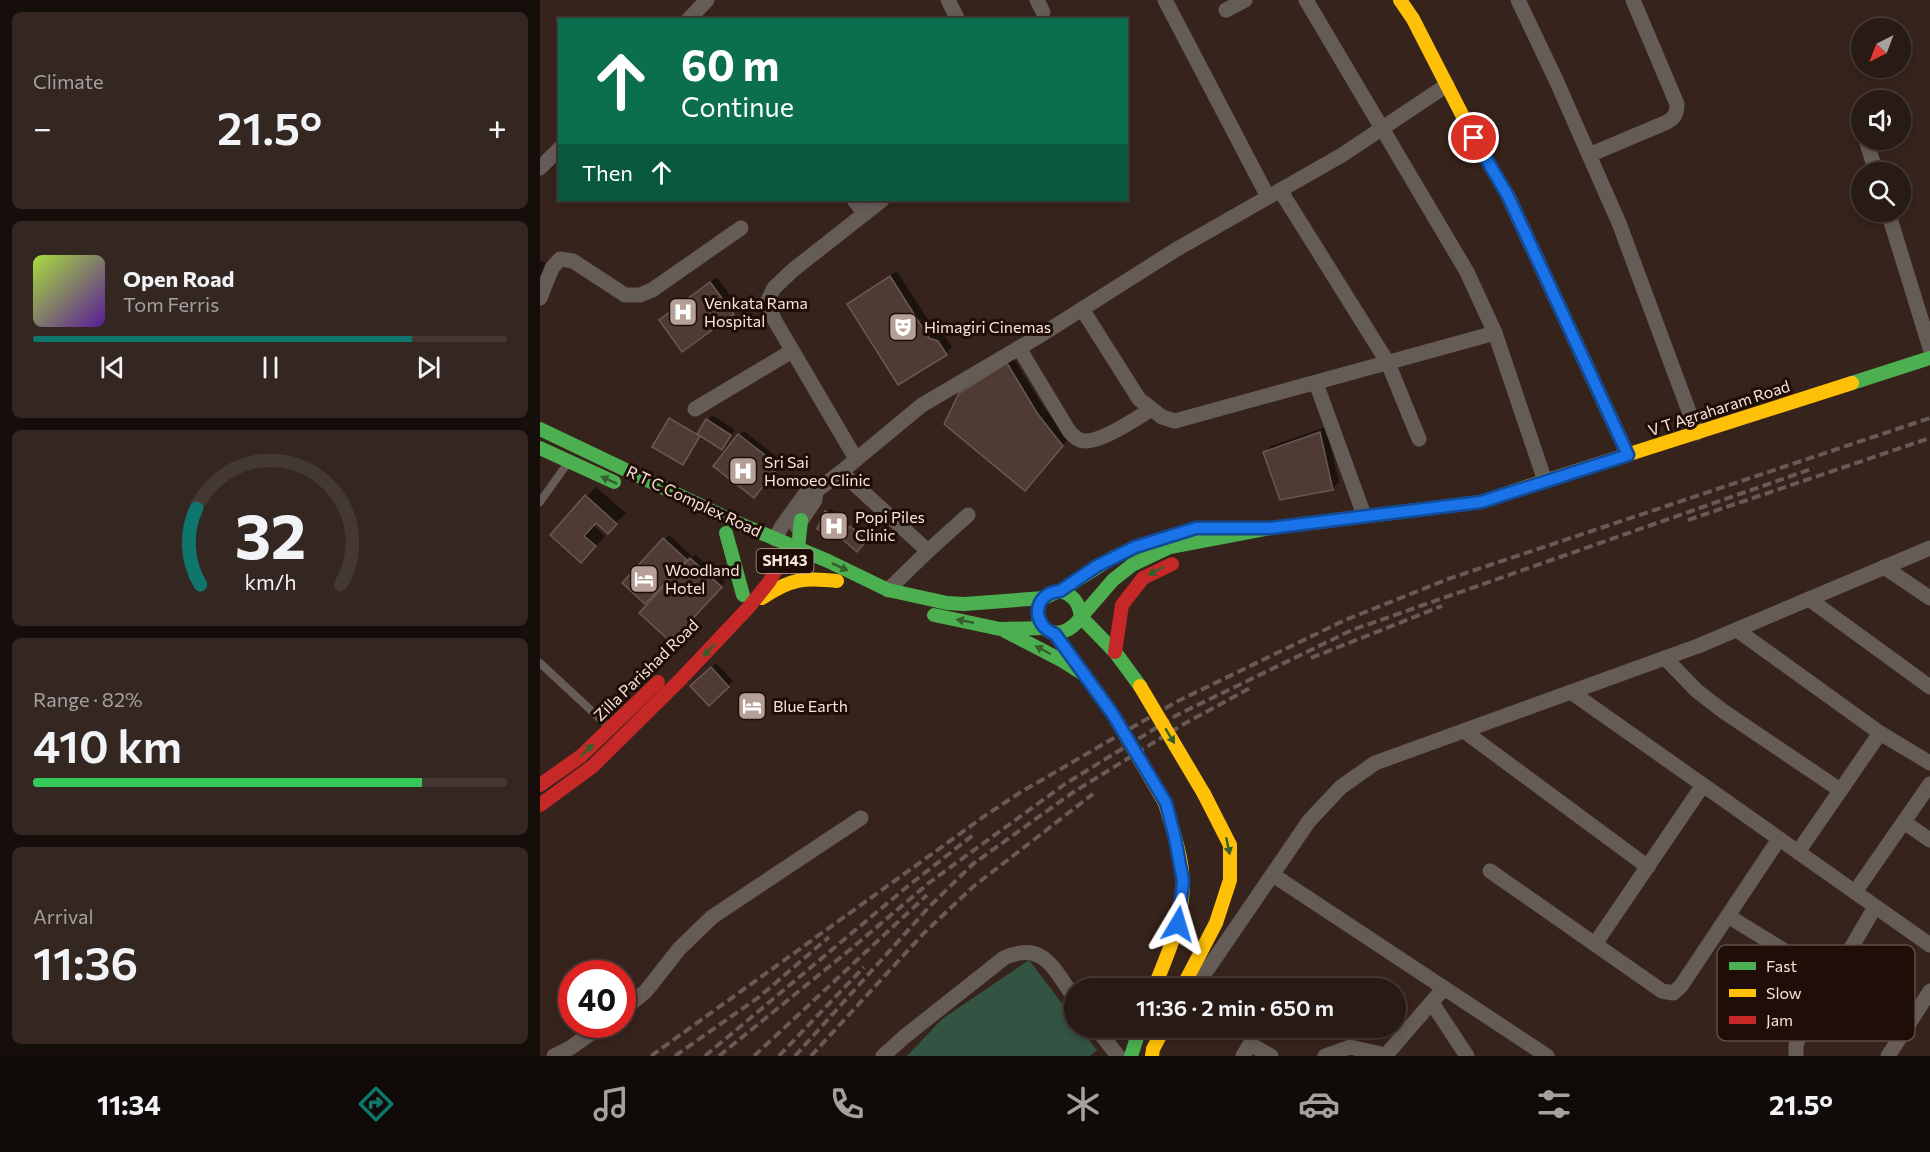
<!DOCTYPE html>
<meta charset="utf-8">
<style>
body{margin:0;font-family:Commissioner,sans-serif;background:#342722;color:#f1f3f6;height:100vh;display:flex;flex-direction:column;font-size:22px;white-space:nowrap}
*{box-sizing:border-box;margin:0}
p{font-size:20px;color:#a5a1a0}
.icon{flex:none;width:33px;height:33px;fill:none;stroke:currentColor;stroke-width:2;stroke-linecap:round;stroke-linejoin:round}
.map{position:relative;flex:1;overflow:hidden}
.drawer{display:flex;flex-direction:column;gap:12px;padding:12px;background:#160e0b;width:540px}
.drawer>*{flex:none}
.guide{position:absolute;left:18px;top:18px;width:570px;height:183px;border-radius:0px;box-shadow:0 3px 9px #0003,0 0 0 2px #443834;background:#0b6e4f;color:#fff;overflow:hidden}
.needle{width:39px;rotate:222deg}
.fabs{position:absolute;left:1311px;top:18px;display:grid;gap:12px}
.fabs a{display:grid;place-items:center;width:60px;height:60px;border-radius:50%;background:#281a14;box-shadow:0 3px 9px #0003,0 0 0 2px #443834;font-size:30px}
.speed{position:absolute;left:18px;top:960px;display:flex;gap:12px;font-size:30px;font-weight:700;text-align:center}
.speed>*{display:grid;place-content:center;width:78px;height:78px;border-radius:50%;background:#281a14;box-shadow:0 3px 9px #0003,0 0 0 2px #443834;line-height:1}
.speed .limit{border:9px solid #d22;background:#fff;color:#111}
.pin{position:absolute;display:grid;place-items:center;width:51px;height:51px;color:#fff;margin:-26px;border:3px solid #fff;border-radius:50%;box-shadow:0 2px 6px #0007}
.me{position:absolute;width:66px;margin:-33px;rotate:7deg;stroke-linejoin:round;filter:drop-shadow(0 0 4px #0008)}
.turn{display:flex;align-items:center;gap:21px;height:126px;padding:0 24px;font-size:27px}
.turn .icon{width:78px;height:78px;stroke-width:2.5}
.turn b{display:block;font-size:42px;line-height:51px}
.then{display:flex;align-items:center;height:57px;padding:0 24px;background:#0003;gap:12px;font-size:22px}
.big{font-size:45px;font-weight:600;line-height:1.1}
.drawer .card{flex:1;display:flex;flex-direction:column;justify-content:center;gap:9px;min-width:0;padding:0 21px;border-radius:9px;background:#342722}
.drawer .dial{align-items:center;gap:0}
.dial svg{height:156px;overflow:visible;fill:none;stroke:#443834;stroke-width:7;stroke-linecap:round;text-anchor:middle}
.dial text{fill:#f1f3f6;stroke:none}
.song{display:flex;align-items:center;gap:18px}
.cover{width:72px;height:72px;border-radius:9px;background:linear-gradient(135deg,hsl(80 70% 55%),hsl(270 70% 35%))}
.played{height:6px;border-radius:3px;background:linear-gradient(90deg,#0f766e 80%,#443834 80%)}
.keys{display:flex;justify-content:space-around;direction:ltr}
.heat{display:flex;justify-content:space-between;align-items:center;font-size:33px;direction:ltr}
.charge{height:9px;border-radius:4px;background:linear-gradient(90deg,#34c759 82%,#443834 0)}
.trip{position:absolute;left:524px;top:978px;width:342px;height:60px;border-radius:30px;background:#281a14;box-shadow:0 3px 9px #0003,0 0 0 2px #443834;font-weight:600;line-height:60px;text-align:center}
.tab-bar{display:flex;height:96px;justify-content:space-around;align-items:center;background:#100a08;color:#a5a1a0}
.tab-bar .icon{width:42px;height:42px}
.tab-bar .current{color:#0f766e}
.tab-bar b{font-size:27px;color:#f1f3f6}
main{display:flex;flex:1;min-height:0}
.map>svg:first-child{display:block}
.green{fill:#335343}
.shadow{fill:#0007}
.building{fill:#4f3b33;stroke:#6a5953;stroke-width:1.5}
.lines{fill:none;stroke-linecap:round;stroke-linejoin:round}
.lane{stroke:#665c57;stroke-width:8}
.street{stroke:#665c57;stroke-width:15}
.fast{stroke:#4caf50;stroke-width:14}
.slow{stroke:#ffc107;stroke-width:14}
.jam{stroke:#c62828;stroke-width:14}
.rail{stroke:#685a56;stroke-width:4;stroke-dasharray:9 4.5;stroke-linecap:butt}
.slow-bridge{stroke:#ffc107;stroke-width:14}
.oneway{fill:#355e2c}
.route-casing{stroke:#114b97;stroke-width:15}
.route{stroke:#1a73e8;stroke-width:10}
.labels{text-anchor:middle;stroke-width:6;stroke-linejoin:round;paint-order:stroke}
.shield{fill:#1e0e07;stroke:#b9a39a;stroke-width:1.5}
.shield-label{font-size:15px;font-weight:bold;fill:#fbe3d9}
.poi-label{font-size:16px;fill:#fbe3d9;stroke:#1e0e07;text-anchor:start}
.street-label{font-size:16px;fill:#fbe3d9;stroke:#1e0e07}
.key{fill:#1e0e07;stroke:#604e46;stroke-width:1.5}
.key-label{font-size:16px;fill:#fbe3d9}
</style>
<main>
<section class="drawer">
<div class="card"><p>Climate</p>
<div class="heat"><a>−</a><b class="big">21.5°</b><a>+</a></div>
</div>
<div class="card">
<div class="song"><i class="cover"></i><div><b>Open Road</b><p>Tom Ferris</p></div></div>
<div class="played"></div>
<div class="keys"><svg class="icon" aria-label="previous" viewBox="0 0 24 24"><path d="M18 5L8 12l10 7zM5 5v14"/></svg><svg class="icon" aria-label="pause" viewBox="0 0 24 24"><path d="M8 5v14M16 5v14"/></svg><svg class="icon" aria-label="next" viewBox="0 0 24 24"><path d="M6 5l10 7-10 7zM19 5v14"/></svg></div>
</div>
<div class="card dial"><svg viewBox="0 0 100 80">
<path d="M14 69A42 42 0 1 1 86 69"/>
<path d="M14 69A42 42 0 0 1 12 30" stroke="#0f766e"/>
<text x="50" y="56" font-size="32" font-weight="700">32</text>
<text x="50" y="72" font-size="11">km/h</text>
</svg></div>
<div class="card"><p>Range · 82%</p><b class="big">410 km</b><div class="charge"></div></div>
<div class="card"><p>Arrival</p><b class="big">11:36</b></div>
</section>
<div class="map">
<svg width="1390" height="1056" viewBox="0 0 1390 1056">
<rect width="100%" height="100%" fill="#36231b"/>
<!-- green -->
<polygon class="green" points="489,960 534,1019 534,1028 540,1028 557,1050 550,1056 367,1056 402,1019"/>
<!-- shadow -->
<g class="shadow">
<polygon points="0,260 8,264 0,279"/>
<polygon points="357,271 395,331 404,335 412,347 406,354 309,304 315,298"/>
<polygon points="177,277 199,307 193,313 120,320"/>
<polygon points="473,358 503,406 528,439 491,483 420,393 427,387"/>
<polygon points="172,415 195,430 182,448 160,434 143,462 114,446 131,418 159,434"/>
<polygon points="786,427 799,482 792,489 725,452 731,446"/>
<polygon points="204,431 242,461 218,491 200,435"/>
<polygon points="56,487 86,513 77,522 68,532 56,521 53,525 65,536 51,551 12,535"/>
<polygon points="289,509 308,518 297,537 286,512"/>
<polygon points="314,524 328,537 317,550 302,537"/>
<polygon points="129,535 153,557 155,554 185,582 131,640 127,585 125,583 105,602 84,583"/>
<polygon points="176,663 193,681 169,704 152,686"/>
</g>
<!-- building -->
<g class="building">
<polygon points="350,276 389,338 398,341 407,355 358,385 307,304"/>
<polygon points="170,282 194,314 142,352 119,320"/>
<polygon points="467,363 497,413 523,446 485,491 404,424 419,393"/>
<polygon points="129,418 160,436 143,465 112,447"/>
<polygon points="166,419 191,435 182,450 157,434"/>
<polygon points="780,432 793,490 740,500 723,452"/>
<polygon points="198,434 239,466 214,498 173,466"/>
<polygon points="45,495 77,524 68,534 56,523 44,536 56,546 41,563 10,535"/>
<polygon points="285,511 306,521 298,539 277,529"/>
<polygon points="310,526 327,540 317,552 300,537"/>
<polygon points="123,538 147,560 105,604 82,583"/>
<polygon points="150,558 182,587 131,642 99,613"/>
<polygon points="171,667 189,687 169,706 150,686"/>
</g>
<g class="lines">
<!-- lane -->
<g class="lane">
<polyline points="0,502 27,464"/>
<polyline points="0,663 70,728"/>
</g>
<!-- street -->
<g class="street">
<polyline points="408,0 418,20"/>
<polyline points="497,0 503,12"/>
<polyline points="625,0 728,197"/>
<polyline points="766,0 927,272 955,333 1005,481"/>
<polyline points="978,0 1016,80 1079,223 1157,433"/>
<polyline points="686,10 705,0"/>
<polyline points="148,20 167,0"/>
<polyline points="1326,140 1336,172"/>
<path d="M1049 155 1125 123C1134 119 1137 114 1137 104L1093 0"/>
<polyline points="0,168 20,148"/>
<polyline points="740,190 848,363 879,439"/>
<polyline points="968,196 1088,455"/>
<polyline points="314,200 324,213"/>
<polyline points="1348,212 1390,348"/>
<polyline points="0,298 12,268 20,259 33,261 85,295 100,295 112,290 201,228"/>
<polyline points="542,309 599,399 622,417 635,421 955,333"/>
<path d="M479 348 529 431C533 436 538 441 545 441 562 442 595 419 610 410"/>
<polyline points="776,383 824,515"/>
<polyline points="155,409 252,351"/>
<polyline points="316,459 235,321 227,302 234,288 253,270 342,200"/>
<polyline points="301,472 388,551"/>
<polyline points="257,527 275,500 276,491"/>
<polyline points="235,539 242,526 266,493 276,491 301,472 382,405 501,335 637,249 802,155 907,85"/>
<polyline points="1344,567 1390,598"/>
<polyline points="348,590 388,551 428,515"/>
<polyline points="1269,599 1390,687"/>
<polyline points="1197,630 1340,733 1390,763"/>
<polyline points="1125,658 1157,691 1183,711 1300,790"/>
<polyline points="1031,692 1390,945"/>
<polyline points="924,731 1108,867"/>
<polyline points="1364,822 1390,840"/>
<polyline points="1258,852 1340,733"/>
<polyline points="950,871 1122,991 1133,993 1141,986 1239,839"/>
<polyline points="733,875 1007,1056"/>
<polyline points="1315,892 1390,784"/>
<polyline points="1188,916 1292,980"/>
<polyline points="1055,944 1163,785"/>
<polyline points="643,986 657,979 667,970 769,821 801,787 835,763 1158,646 1390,548"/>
<polyline points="892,1003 927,1056"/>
<polyline points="82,1011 106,991 139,949 172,917 321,818"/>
<polyline points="556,1028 578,1056"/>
<polyline points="846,1055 904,988"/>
<polyline points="14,1056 30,1048 64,1024"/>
<path d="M343 1056 364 1037 464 958C504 940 513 969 534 997"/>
<polyline points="703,1056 710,1044 731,1056"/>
<polyline points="785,1056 810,1047 846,1055"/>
<polyline points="1256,1056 1256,1045 1259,1037 1335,907"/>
<polyline points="1348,1056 1390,991"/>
</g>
<!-- fast -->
<g class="fast">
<polyline points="1312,383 1390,358"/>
<polyline points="0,429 193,521 288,561 348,590 407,603 424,604 503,598"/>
<polyline points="0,448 74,482"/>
<polyline points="186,533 203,595"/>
<polyline points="258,549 261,520"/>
<path d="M520 591C534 595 539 603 541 617 520 648 486 628 502 599L523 589 572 558 604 544"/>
<polyline points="394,615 460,629 504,628"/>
<polyline points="541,617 575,652 600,686"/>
<polyline points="541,617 573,580 592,565 630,547 730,528 941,502 980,489"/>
<polyline points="465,631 523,661 545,675"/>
<polyline points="515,634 572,713"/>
<polyline points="591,1056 600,1028"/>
</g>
<!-- slow -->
<g class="slow">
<polyline points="860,0 873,19 934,138 968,196"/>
<polyline points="980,489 1312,383"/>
<path d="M222 598C250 579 264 577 297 581"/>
<path d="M614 988C629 951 647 912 642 871 640 848 631 825 625 803"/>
<polyline points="642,988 676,923 690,880 690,845 664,794"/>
<polyline points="612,1056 613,1049 624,1028"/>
</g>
<!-- jam -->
<g class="jam">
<polyline points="575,652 582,605 603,578 632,564"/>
<polyline points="0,785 41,756 118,682"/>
<polyline points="0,805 53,766 141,679 209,607 229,582 242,559"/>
</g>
<!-- rail -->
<g class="rail">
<polyline points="1148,520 1390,438"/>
<polyline points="771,658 902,606"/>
<polyline points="111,1056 446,815 481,792 636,702 803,621 908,579 1390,418"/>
<polyline points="135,1056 219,997 289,937"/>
<polyline points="165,1056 368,886 433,835"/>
<polyline points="179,1056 312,948 390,882 525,784 637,715 812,630 1274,468"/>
<polyline points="214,1056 387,895"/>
<polyline points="239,1056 324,967"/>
<polyline points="255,1056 389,907 433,864 532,793 642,725 712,687"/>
<polyline points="271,1056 384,933 434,886 553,794"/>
</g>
<!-- slow-bridge -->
<g class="slow-bridge">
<polyline points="600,686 664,794"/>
<polyline points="572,713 625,803"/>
</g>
</g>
<!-- one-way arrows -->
<defs><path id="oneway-solid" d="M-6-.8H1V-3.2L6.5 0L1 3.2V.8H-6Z" transform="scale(1.5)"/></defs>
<g class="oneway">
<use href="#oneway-solid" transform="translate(69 480) rotate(-155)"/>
<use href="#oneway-solid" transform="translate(300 567) rotate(25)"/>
<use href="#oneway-solid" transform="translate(616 571) rotate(152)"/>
<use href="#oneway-solid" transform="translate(425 621) rotate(-169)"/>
<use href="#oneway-solid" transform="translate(169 650) rotate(134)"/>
<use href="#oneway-solid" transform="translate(503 650) rotate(-152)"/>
<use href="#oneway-solid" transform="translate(630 736) rotate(59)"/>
<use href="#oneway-solid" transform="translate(47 750) rotate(-42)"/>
<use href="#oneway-solid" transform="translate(688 846) rotate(78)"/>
</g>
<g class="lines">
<!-- route casing -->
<g class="route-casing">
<path id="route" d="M638 924 643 881 635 838 626 803 572 713 515 634C490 624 493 593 520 591L557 566 595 547 656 528H730L941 502 1088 455 968 196 934 138"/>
</g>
<!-- route -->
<use href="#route" class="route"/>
</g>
<!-- icons -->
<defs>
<g id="hospital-square" transform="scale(1.5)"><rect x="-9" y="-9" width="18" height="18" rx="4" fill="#b6a096" stroke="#1e0e07"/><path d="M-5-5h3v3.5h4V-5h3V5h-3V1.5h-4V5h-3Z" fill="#fff"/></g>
<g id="theatre-square" transform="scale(1.5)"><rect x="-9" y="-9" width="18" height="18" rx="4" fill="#b6a096" stroke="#1e0e07"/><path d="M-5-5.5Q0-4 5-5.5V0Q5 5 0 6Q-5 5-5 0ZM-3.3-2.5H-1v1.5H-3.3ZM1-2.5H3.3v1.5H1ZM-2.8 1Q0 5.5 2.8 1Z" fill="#fff"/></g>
<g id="hotel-square" transform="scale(1.5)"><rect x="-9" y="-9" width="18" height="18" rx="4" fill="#b6a096" stroke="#1e0e07"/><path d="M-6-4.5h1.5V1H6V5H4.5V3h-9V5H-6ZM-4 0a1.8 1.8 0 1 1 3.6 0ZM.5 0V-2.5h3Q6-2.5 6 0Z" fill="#fff"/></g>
</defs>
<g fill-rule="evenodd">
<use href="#hospital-square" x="143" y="312"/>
<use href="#theatre-square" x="363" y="327"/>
<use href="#hospital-square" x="203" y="471"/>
<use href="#hospital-square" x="294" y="526"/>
<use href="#hotel-square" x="104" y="579"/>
<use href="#hotel-square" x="212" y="706"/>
</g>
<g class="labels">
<!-- shield labels -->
<rect class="shield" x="216.5" y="549" width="57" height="24" rx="4.5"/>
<g class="shield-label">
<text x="245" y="566">SH143</text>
</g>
<!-- poi labels -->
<g class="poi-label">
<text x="164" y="309">Venkata Rama<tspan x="164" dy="18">Hospital</tspan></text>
<text x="384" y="333">Himagiri Cinemas</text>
<text x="224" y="468">Sri Sai<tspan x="224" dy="18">Homoeo Clinic</tspan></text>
<text x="315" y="523">Popi Piles<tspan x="315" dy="18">Clinic</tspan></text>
<text x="125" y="576">Woodland<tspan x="125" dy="18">Hotel</tspan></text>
<text x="233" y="712">Blue Earth</text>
</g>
<!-- street labels -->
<g class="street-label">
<text transform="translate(1179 408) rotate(-18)" y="6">V T Agraharam Road</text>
<text transform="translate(154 501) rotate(25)" y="6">R T C Complex Road</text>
<text transform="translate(106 670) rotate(-44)" y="6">Zilla Parishad Road</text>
</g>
</g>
<!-- legend -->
<rect x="1177" y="945" width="198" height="96" rx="9" class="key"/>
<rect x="1189" y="962" width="27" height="8" fill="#4caf50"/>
<rect x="1189" y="989" width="27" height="8" fill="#ffc107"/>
<rect x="1189" y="1016" width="27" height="8" fill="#c62828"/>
<g class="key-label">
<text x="1226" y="972">Fast</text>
<text x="1226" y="999">Slow</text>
<text x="1226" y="1026">Jam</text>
</g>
</svg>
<div class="fabs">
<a><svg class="needle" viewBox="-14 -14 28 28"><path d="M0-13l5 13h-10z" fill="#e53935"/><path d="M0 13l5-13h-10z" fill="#a5a1a0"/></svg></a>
<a><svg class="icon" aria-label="sound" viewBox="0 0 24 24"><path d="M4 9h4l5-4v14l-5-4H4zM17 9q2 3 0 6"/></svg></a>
<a><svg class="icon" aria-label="search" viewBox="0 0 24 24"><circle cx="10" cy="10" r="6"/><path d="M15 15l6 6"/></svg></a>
</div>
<div class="speed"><div class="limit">40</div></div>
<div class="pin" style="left:934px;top:138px;background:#d93025"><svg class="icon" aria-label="arrive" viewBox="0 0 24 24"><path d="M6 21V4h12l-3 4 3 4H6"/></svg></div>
<svg class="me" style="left:638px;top:924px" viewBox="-20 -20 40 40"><path d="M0-17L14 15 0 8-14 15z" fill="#1a73e8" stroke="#fff" stroke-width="4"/></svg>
<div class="trip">11:36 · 2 min · 650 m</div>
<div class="guide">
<div class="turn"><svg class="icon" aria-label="ahead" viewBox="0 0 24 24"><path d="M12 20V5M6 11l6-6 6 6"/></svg><div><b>60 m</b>Continue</div></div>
<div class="then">Then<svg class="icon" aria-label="ahead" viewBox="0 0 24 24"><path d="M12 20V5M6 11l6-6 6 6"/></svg></div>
</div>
</div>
</main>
<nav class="tab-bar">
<b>11:34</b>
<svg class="icon current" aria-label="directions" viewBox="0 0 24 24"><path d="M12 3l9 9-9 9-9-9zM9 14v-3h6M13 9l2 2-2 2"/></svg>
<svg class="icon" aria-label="music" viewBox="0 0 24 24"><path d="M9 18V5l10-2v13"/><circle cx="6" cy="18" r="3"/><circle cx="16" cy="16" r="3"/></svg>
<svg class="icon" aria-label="phone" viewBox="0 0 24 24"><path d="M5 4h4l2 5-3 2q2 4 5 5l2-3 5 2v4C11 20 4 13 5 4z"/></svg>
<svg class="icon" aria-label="climate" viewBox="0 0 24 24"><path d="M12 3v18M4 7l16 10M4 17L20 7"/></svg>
<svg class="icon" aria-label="car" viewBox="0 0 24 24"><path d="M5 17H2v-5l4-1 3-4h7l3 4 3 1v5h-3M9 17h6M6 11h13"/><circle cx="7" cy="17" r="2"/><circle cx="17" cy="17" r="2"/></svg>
<svg class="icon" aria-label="filters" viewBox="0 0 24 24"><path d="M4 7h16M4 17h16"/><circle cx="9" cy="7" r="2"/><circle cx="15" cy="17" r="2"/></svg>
<b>21.5°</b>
</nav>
